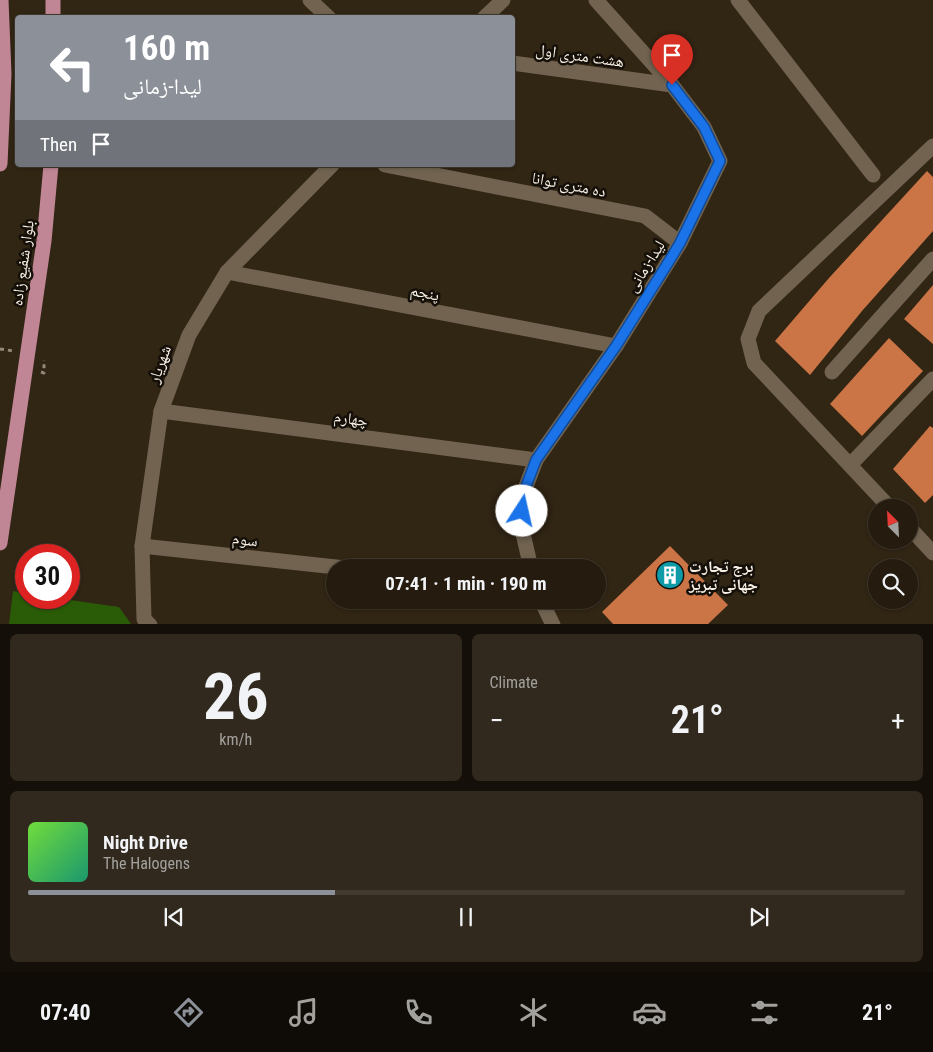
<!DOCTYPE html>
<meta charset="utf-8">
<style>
body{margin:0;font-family:"Roboto Condensed","Noto Naskh Arabic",sans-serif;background:#31291d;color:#f1f3f6;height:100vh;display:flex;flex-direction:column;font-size:19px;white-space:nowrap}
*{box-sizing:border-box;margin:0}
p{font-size:16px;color:#a3a19e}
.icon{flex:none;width:28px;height:28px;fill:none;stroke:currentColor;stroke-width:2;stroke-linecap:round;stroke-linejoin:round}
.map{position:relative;height:624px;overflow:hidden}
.drawer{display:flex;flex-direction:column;gap:10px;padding:10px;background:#140f08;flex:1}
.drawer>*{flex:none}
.hud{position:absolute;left:15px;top:15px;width:500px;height:152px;border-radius:5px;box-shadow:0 1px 4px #0004,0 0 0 1px #423a2f;background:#8c9099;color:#fff;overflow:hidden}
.needle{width:32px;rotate:336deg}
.tools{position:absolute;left:868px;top:499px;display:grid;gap:10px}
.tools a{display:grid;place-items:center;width:50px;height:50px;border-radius:50%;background:#251c0f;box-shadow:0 1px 4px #0004,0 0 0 1px #423a2f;font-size:25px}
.speed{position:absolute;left:15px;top:544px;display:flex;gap:10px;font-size:25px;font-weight:700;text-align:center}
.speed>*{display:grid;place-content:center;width:65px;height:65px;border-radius:50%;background:#251c0f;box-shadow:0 1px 4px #0004,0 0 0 1px #423a2f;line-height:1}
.speed .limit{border:8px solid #d22;background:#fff;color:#111}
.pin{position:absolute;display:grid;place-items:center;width:42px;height:42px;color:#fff;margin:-51px -21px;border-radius:50% 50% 50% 0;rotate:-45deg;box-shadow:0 0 5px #0007}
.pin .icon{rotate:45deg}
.me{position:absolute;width:55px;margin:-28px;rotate:10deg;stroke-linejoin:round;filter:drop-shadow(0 0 4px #0008)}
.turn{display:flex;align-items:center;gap:18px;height:105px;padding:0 25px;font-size:22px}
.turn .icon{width:65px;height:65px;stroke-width:2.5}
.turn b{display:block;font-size:35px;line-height:42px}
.then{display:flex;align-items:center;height:48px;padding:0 25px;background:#0003;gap:10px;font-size:19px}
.big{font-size:38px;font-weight:700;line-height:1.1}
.drawer .tile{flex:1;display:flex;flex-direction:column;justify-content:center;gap:8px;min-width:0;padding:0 18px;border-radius:8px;background:#31291d}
.drawer .dial{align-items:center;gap:0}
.dial b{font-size:65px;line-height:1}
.song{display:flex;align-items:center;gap:15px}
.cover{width:60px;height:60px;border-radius:8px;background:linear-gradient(135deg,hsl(100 70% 55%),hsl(160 70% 35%))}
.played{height:5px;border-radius:2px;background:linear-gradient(90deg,#8c9099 35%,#423a2f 35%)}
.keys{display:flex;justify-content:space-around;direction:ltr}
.heat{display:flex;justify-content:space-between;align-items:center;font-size:28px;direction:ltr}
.drawer .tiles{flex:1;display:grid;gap:10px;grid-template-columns:1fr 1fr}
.tile:last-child{grid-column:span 2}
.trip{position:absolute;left:326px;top:559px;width:280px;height:50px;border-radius:25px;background:#251c0f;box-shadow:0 1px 4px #0004,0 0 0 1px #423a2f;font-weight:700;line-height:50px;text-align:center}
.tab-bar{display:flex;height:80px;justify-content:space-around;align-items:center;background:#0f0b06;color:#a3a19e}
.tab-bar .icon{width:35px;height:35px}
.tab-bar .selected{color:#8c9099}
.tab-bar b{font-size:22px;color:#f1f3f6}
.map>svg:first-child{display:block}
.green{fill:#2a5c07}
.building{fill:#cb7446}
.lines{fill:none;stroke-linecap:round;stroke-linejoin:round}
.path{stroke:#93897b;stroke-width:3;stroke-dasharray:4 4;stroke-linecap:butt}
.minor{stroke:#716350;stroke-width:15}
.major{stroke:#c18696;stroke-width:15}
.route-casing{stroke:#114b97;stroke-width:12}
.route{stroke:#1a73e8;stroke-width:9}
.labels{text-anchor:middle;stroke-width:5;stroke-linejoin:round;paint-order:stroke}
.street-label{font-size:16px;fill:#f8f0e5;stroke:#140f08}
.poi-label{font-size:16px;font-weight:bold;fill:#f8f0e5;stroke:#140f08;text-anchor:start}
</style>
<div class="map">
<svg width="933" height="625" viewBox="0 0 933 625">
<rect width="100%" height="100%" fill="#312514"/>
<!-- green -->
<polygon class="green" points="13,591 26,593 26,598 56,598 119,607 131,624 9,624"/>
<!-- building -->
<g class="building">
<polygon points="927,171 933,177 933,231 862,311 810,375 775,341 829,278"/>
<polygon points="933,285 933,344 904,319"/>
<polygon points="889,338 923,371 862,436 830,404"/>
<polygon points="930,426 933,428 933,495 925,503 893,469"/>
<polygon points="670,546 728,605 707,625 614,625 602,612"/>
</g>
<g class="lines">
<!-- path -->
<g class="path">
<polyline points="0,349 14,351"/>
<polyline points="41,372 44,373 44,360"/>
</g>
<!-- minor -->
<g class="minor">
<polyline points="310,0 329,18"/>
<polyline points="738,0 873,175"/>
<polyline points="484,18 503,0"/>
<polyline points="512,63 672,85"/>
<polyline points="385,165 645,216 680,243"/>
<polyline points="227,272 616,346"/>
<polyline points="832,372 933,259"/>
<polyline points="161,411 536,460"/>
<polyline points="850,465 933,379"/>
<polyline points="890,508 754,363 748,339 759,311 933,146"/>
<polyline points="909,527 933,553"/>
<polyline points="142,546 345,568"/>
<polyline points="531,568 521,525 522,497 536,460 616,346 680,243 720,161 704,127 672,85 596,0"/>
<polyline points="541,600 553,625"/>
<polyline points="150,625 144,619 142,546 161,411 189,335 227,272 332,165"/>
</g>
<!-- major -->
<g class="major">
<polyline points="53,0 53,18"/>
<polyline points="0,164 4,74 1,0"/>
<polyline points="0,543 44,241 51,165"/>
</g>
</g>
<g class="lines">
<!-- route casing -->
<g class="route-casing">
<polyline id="route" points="522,511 522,497 536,460 616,346 671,258 680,243 720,161 704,127 672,85"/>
</g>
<!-- route -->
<use href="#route" class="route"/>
</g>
<!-- icons -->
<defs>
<g id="building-disc" transform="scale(1.4375)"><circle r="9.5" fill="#0f9aa8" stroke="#140f08"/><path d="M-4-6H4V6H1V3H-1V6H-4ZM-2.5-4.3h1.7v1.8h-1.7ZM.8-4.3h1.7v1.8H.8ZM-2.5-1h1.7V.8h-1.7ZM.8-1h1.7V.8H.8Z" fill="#fff"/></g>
</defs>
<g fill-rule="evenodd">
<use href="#building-disc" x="670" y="575"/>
</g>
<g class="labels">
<!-- street labels -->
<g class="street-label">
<text transform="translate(580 55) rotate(8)" y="6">هشت متری اول</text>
<text transform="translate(569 184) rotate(11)" y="6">ده متری توانا</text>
<text transform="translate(22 263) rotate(-82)" y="6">بلوار شفیع زاده</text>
<text transform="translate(645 266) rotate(-58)" y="6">لیدا-زمانی</text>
<text transform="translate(425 292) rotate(11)" y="6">پنجم</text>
<text transform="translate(159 364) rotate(-70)" y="6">شهریار</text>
<text transform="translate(351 418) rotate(8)" y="6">چهارم</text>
<text transform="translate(245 539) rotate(6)" y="6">سوم</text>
</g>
<!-- poi labels -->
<g class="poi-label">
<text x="689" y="572">برج تجارت<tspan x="689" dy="18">جهانی تبریز</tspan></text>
</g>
</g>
</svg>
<div class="tools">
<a><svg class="needle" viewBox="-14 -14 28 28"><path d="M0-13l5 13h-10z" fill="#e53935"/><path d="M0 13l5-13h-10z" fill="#a3a19e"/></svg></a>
<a><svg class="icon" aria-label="search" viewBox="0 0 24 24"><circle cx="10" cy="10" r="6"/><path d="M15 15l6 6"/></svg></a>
</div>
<div class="speed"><div class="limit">30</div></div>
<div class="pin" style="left:672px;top:85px;background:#d93025"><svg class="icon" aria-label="arrive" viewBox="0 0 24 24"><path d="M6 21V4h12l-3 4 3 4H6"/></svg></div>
<svg class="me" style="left:522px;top:511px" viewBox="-20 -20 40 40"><circle r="19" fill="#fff"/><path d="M0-13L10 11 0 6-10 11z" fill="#1a73e8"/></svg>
<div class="trip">07:41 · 1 min · 190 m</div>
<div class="hud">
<div class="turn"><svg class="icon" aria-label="left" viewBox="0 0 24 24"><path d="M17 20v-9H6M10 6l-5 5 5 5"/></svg><div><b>160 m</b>لیدا-زمانی</div></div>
<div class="then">Then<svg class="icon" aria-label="arrive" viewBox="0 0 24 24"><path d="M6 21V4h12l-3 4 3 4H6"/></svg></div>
</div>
</div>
<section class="drawer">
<div class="tiles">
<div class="tile dial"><b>26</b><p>km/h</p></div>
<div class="tile"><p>Climate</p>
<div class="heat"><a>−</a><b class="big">21°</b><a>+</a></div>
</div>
<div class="tile">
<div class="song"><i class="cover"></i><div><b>Night Drive</b><p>The Halogens</p></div></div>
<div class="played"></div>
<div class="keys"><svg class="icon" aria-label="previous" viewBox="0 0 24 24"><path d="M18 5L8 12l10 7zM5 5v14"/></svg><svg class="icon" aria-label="pause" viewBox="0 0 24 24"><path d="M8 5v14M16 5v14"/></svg><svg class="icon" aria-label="next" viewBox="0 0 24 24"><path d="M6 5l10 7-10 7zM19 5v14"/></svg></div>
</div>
</div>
</section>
<nav class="tab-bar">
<b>07:40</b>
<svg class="icon selected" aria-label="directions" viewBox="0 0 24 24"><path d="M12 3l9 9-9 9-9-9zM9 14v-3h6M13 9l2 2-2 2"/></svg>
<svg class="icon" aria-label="music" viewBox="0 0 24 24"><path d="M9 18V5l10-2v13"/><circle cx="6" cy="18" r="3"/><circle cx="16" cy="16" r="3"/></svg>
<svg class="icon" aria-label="phone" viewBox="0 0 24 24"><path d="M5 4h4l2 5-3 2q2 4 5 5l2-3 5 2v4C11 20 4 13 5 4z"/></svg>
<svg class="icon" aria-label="climate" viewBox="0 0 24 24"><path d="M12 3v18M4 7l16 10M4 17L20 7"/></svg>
<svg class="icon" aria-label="car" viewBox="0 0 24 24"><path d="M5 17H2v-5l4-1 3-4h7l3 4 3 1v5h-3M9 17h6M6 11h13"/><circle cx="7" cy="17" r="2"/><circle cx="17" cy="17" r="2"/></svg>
<svg class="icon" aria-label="filters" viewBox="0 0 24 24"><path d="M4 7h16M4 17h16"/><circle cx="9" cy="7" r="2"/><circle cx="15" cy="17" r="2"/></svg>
<b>21°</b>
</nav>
